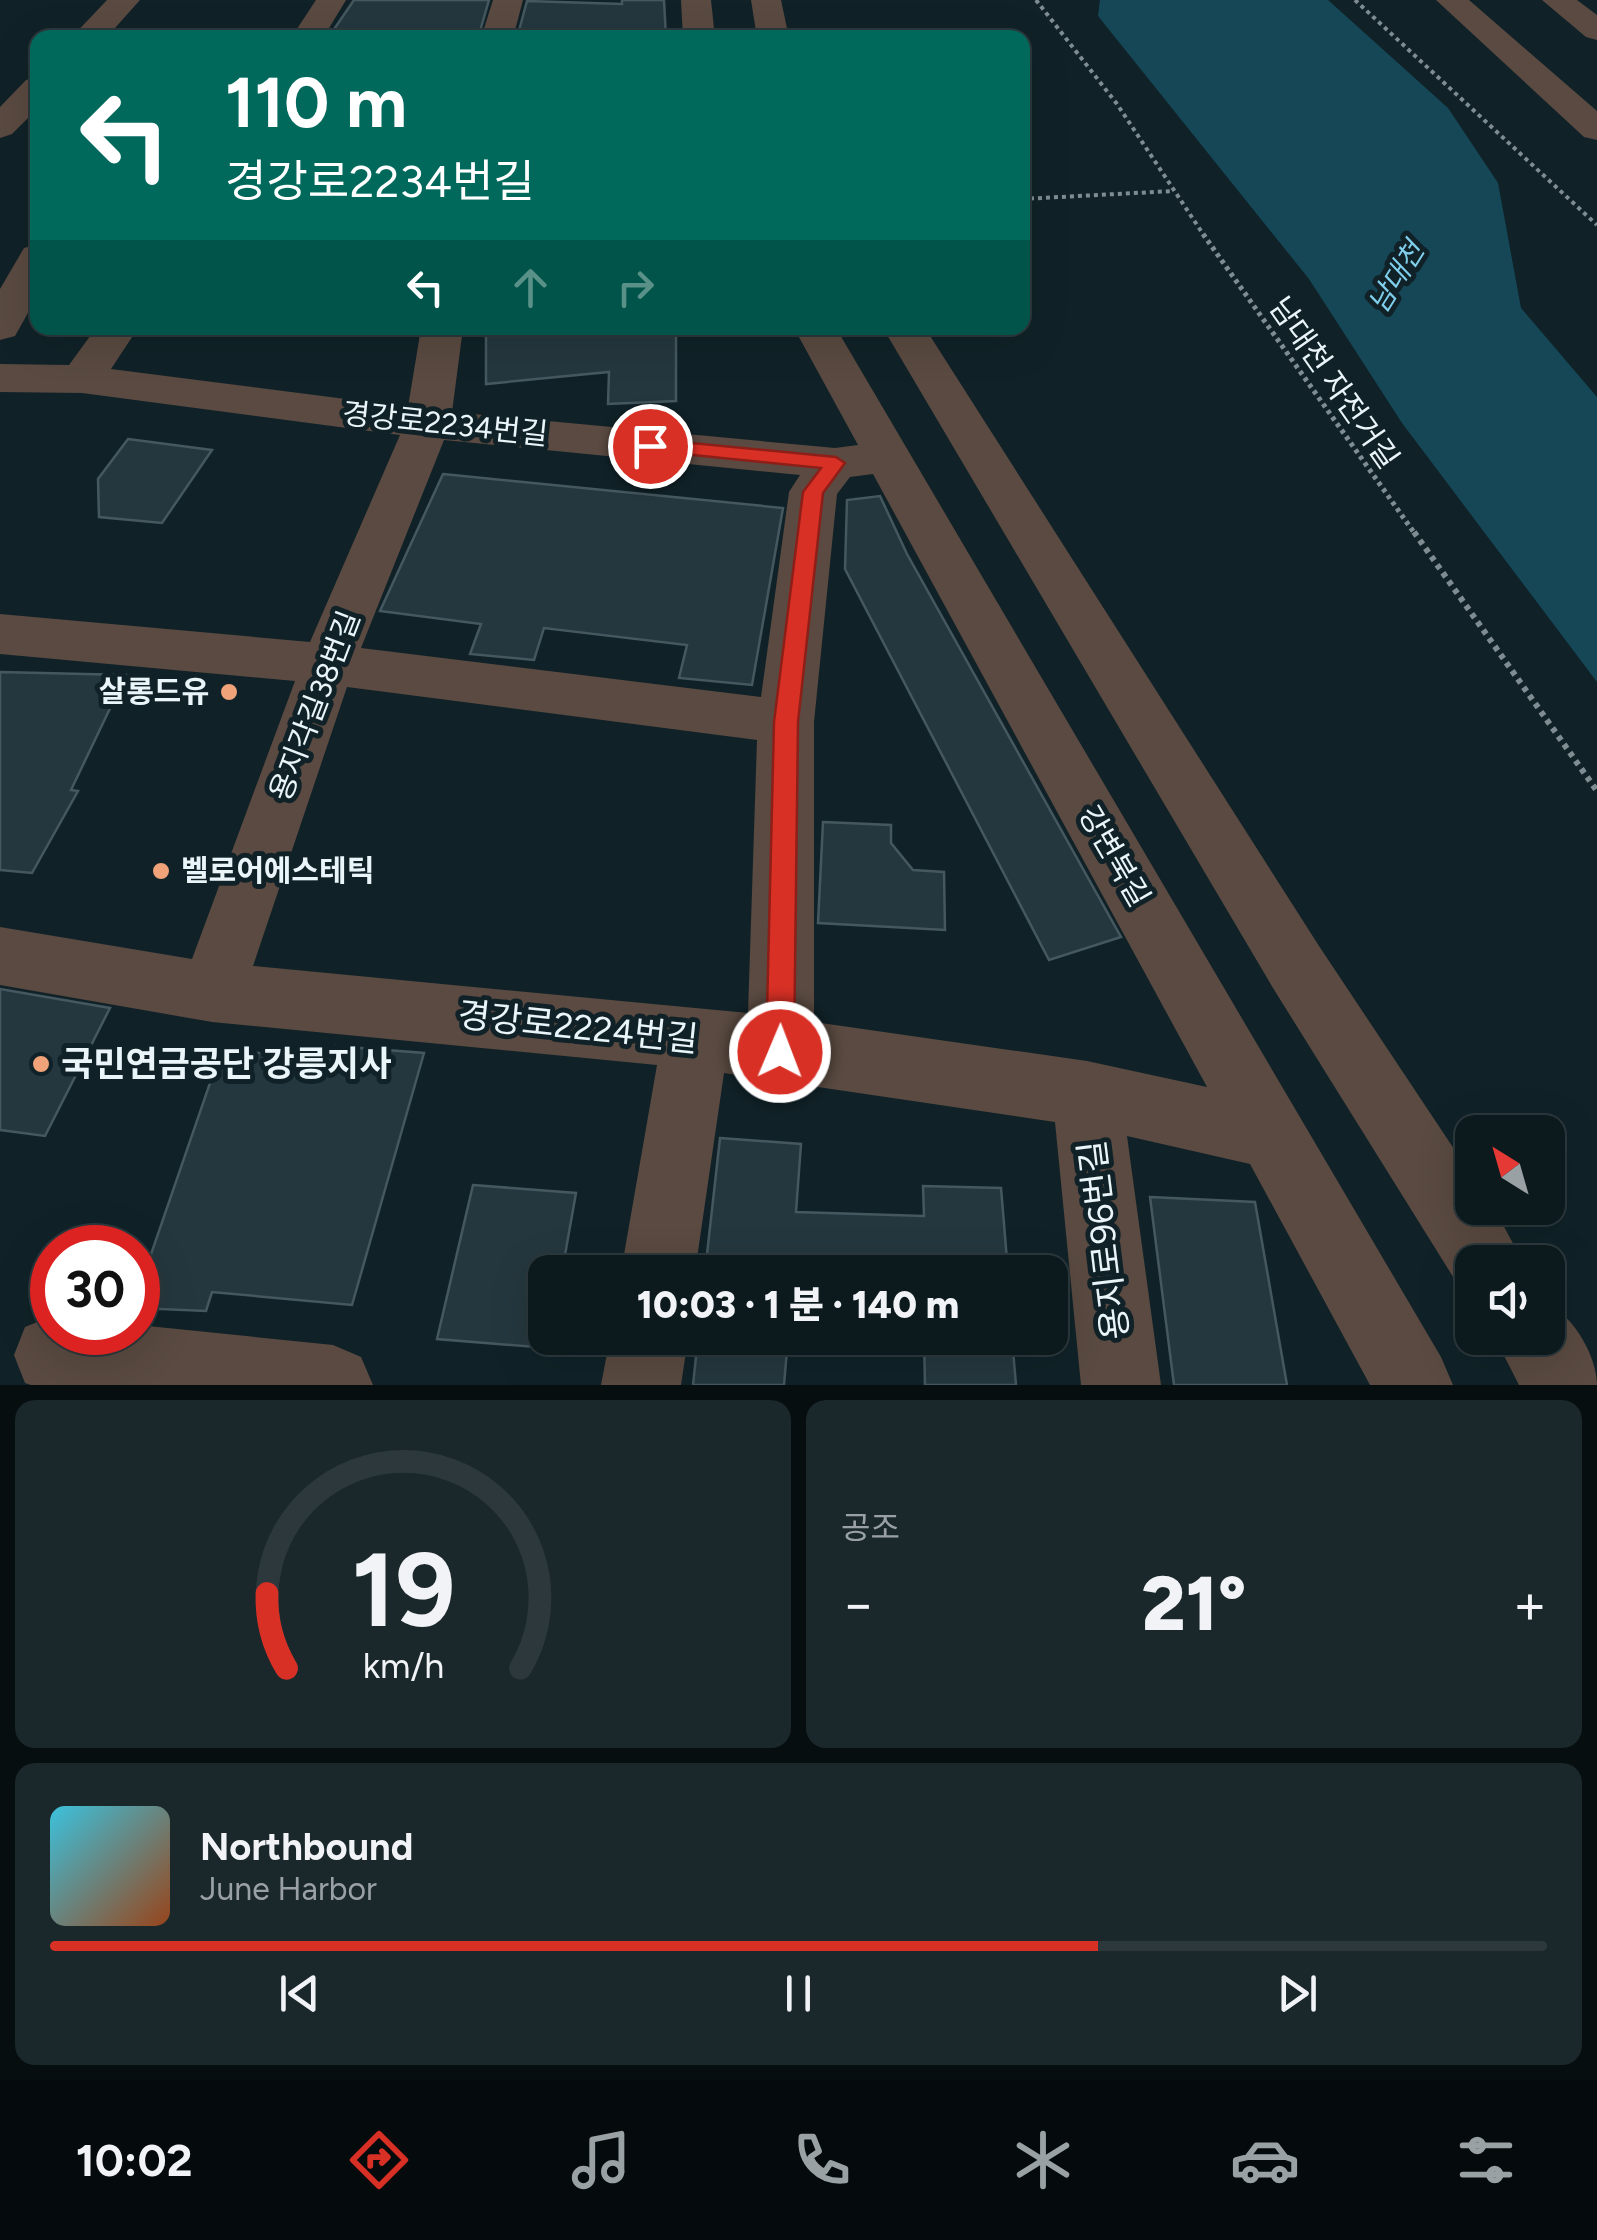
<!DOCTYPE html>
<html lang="ko">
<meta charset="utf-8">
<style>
body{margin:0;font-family:Figtree,"Noto Sans KR",sans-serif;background:#1a272b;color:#f1f3f6;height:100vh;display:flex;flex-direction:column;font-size:38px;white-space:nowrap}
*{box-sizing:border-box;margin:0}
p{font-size:32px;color:#9aa1a4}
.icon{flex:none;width:55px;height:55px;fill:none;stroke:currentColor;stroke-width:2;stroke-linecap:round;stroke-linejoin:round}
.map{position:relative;height:1385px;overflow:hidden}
.details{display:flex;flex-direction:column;gap:15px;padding:15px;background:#070e10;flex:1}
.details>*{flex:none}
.top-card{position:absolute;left:30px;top:30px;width:1000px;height:305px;border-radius:20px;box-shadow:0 10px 40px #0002,0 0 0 2px #2c383c;background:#00695c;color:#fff;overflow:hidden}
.needle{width:65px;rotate:323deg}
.buttons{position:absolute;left:1455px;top:1115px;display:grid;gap:20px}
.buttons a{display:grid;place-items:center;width:110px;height:110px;border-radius:20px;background:#0c1a1e;box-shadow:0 10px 40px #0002,0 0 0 2px #2c383c;font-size:50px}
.speed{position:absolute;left:30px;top:1225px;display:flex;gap:20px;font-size:50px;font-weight:700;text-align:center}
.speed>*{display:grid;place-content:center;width:130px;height:130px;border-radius:50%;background:#0c1a1e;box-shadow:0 10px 40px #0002,0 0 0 2px #2c383c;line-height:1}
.speed .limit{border:15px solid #d22;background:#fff;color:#111}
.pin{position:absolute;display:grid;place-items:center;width:85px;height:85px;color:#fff;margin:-42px;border:5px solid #fff;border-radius:50%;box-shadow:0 2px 10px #0007}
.me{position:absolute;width:110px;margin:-55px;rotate:1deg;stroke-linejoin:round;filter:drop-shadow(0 0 8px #0008)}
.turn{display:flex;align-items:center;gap:35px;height:210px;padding:0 30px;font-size:45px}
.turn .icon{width:130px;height:130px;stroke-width:2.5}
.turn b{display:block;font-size:70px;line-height:85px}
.lanes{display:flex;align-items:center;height:95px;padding:0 30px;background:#0003;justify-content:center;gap:50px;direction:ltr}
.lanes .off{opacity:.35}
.big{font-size:75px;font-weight:800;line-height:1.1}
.details .card{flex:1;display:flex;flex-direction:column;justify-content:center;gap:15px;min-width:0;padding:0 35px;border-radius:20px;background:#1a272b}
.details .dial{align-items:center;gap:0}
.dial svg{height:260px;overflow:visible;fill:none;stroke:#2c383c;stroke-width:7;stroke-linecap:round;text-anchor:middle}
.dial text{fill:#f1f3f6;stroke:none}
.song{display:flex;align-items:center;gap:30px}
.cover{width:120px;height:120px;border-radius:15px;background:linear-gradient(135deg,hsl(190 70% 55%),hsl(20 70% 35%))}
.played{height:10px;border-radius:5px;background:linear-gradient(90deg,#d93025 70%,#2c383c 70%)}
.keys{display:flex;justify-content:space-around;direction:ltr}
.heat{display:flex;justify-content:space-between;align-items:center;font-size:55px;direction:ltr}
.details .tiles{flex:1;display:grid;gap:15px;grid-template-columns:1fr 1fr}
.card:last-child{grid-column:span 2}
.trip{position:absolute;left:528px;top:1255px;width:540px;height:100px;border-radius:20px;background:#0c1a1e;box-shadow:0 10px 40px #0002,0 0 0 2px #2c383c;font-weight:800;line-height:100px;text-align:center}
.tab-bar{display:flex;height:160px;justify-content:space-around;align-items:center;background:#050a0c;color:#9aa1a4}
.tab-bar .icon{width:70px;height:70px}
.tab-bar .active{color:#d93025}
.tab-bar b{font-size:45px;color:#f1f3f6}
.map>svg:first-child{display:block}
.water{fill:#154757}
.building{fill:#25373e;stroke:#45585f;stroke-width:2.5}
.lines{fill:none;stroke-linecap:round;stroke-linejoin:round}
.path-far2{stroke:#7f8d92;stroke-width:4;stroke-dasharray:4 4;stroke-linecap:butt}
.path-far1{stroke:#7f8d92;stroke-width:5;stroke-dasharray:4 4;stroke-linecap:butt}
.path{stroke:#7f8d92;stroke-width:6;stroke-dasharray:5 5;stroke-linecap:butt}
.minor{fill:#5a4a41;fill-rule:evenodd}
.route{fill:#d93025;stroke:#8d1f18;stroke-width:2.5}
.poi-dot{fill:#f0a279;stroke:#102228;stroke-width:4}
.labels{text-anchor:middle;stroke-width:10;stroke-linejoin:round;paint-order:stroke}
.far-water-label{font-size:28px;font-style:italic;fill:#80d0ed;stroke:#102228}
.street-label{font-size:30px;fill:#eaf5f9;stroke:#102228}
.poi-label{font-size:30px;font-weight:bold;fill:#eaf5f9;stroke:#102228;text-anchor:end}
.near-street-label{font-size:35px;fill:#eaf5f9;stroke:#102228}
.near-poi-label{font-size:35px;font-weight:bold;fill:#eaf5f9;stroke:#102228;text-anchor:start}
</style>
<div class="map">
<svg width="1597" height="1385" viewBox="0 0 1597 1385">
<rect width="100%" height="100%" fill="#102228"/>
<!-- water -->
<polygon class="water" points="1100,0 1328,0 1448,108 1498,183 1521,308 1597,397 1597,682 1402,423 1309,279 1098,16"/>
<!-- building -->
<g class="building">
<polygon points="354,0 489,0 478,38 328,38"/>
<polygon points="622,0 664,0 666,38 517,38 527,1 622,4"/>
<polygon points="486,328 676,328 676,401 608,404 609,372 486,384"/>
<polygon points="128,439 212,450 162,523 99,517 98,479"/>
<polygon points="443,474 783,508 752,685 679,678 687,645 544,628 534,660 470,654 481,624 380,611"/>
<polygon points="880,496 907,554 1121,937 1049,960 845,569 847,500"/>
<polygon points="0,672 126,675 71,790 78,791 32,873 0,870"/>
<polygon points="823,822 891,825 891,843 913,870 944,872 945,930 818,923"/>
<polygon points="0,989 110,1008 45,1136 0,1130"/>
<polygon points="335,1046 424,1053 352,1305 212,1292 206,1311 138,1308 138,1292 221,1051 331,1057"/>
<polygon points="720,1138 801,1144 796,1212 924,1216 923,1186 1001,1188 1008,1272 705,1272"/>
<polygon points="473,1185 576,1193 562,1272 545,1272 548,1348 437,1339"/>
<polygon points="1150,1197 1255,1202 1287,1385 1174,1385"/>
<polygon points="698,1338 788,1338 784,1385 693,1385"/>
<polygon points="924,1338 1012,1338 1016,1385 925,1385"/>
</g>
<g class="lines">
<!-- path-far2 -->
<g class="path-far2">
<polyline points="1036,0 1117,104 1205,237"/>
<polyline points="1355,0 1597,225"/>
<polyline points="1022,199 1173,191"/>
</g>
<!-- path-far1 -->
<polyline class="path-far1" points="1203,234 1415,534"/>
<!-- path -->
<polyline class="path" points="1414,532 1597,791"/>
<!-- minor -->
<g class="minor">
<polygon points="107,0 140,0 106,38 71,38"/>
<polygon points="316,0 346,0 323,38 291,38"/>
<polygon points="493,0 523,0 513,38 481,38"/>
<polygon points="681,0 711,0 715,38 683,38"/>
<polygon points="751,0 781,0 789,38 757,38"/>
<polygon points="1436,0 1469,0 1597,111 1597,140 1584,137"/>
<polygon points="1542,0 1577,0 1597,15 1597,40 1586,37"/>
<polygon points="38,77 38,108 12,134 0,138 0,107 26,80"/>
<polygon points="38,244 38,295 15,336 0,340 0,289 24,248"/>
<path d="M96 328H138L111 369 408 407 421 328H463L452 412 835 448 858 445 794 328H836L1441 1357 1453 1385H1370L1250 1164 1127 1136 1161 1385H1081L1055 1122 724 1073 695 1272H621L657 1065 212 1022 0 985V927L192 959 295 681 0 654V614L310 642 400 435 82 393 0 392V364L69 365ZM444 440 800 475 789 492 761 697 361 648ZM873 474 1207 1087 1087 1061 814 1022V722L837 494 850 477ZM347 687 757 740 748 1013 253 966Z"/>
<polygon points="883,328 925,328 1319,946 1472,1176 1472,1208 1494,1208 1523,1262 1472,1262 1472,1294 1460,1288 1273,988"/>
<path d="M1548 1305C1574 1316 1597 1357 1597 1385H1519L1495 1338H1548Z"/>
<polygon points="52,1316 52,1332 138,1332 138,1325 333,1345 361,1357 373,1385 31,1385 25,1383 14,1355 25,1327"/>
<polygon points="610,1338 688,1338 681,1385 601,1385"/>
</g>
</g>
<!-- route -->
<polygon class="route" points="650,439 836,457 845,463 823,493 798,722 794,1052 790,1062 780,1066 770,1062 766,1052 774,722 803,492 821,468 644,450 641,446"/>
<!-- markers -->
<g class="poi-dot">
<circle cx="229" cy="692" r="10"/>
<circle cx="161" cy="871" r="10"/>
<circle cx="41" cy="1064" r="10"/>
</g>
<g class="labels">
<!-- far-water labels -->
<g class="far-water-label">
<text transform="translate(1396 277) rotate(-58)" y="10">남대천</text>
</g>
<!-- street labels -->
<g class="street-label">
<text transform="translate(1334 383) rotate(55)" y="10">남대천 자전거길</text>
<text transform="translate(445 424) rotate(6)" y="10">경강로2234번길</text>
<text transform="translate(315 706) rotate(-69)" y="10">용지각길38번길</text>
<text transform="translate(1114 856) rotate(60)" y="10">강변북길</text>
</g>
<!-- poi labels -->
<g class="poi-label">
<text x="209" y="702">살롱드유</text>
<text x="181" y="881" text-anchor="start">벨로어에스테틱</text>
</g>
<!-- near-street labels -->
<g class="near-street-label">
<text transform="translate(578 1027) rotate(6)" y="12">경강로2224번길</text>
<text transform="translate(1104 1240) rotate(-97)" y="12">용지로96번길</text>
</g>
<!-- near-poi labels -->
<g class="near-poi-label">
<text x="61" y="1076">국민연금공단 강릉지사</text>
</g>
</g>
</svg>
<div class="buttons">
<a><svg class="needle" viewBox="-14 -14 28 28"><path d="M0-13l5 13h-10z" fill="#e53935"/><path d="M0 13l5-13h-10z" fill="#9aa1a4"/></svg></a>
<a><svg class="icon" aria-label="sound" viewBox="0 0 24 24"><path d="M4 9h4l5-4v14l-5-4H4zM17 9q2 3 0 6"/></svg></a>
</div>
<div class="speed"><div class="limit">30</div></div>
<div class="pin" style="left:650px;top:446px;background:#d93025"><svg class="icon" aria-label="arrive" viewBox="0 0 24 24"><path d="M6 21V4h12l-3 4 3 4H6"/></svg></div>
<svg class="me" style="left:780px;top:1052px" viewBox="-20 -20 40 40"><circle r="17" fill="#d93025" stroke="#fff" stroke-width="3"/><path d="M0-11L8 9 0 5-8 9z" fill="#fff"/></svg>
<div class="trip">10:03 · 1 분 · 140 m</div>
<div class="top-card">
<div class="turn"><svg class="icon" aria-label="left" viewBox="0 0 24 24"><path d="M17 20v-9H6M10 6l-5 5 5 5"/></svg><div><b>110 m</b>경강로2234번길</div></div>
<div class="lanes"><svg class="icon" aria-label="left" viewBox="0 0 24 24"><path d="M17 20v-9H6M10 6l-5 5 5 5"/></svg><svg class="icon off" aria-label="ahead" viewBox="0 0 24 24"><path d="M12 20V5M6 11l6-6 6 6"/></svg><svg class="icon off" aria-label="right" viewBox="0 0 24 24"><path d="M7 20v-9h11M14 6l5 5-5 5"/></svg></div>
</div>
</div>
<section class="details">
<div class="tiles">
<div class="card dial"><svg viewBox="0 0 100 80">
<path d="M14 69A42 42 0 1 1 86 69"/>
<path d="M14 69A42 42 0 0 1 8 46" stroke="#d93025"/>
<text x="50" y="56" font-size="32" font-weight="700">19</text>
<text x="50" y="72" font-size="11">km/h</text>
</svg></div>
<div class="card"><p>공조</p>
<div class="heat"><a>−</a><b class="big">21°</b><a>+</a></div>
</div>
<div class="card">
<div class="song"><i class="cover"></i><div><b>Northbound</b><p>June Harbor</p></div></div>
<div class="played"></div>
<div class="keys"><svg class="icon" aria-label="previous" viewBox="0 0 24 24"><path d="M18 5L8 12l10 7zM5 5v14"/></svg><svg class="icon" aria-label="pause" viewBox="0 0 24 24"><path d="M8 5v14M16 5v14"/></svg><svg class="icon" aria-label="next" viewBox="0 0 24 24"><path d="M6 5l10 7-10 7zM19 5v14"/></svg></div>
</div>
</div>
</section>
<nav class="tab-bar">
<b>10:02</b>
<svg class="icon active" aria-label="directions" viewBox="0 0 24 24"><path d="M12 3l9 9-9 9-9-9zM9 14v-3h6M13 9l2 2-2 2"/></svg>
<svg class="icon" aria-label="music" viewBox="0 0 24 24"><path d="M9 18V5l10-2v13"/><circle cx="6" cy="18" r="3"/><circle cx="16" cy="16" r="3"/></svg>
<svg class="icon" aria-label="phone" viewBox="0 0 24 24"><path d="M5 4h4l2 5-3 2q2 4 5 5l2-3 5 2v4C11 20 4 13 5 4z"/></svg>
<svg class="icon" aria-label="climate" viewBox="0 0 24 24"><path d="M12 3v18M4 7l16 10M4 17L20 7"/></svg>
<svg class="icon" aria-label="car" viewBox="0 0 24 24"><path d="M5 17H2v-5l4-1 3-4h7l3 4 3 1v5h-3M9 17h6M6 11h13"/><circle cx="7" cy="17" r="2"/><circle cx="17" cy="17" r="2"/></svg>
<svg class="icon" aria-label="filters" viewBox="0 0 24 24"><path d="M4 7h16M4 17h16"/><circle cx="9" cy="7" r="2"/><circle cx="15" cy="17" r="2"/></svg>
</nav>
